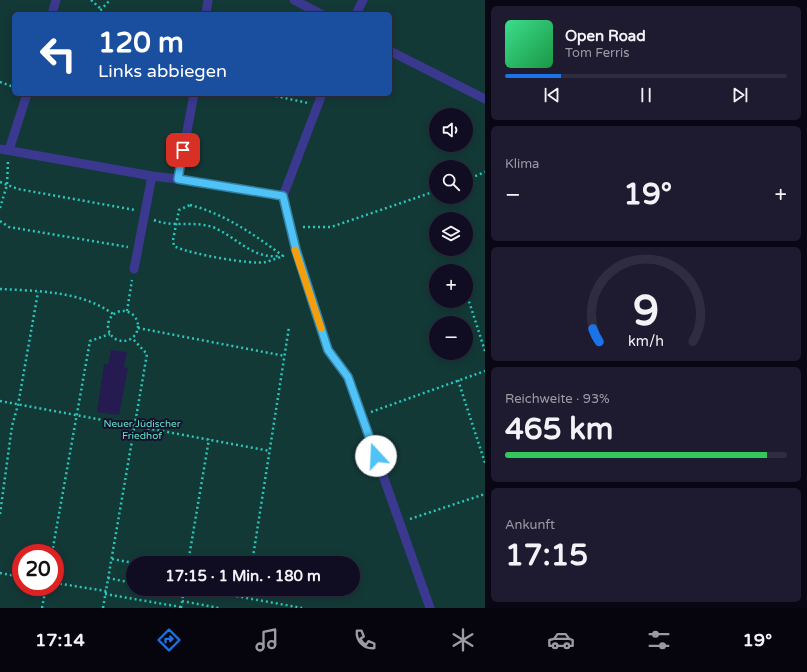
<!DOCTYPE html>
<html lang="de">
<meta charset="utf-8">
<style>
body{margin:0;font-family:"Varela Round",sans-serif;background:#1e1a2f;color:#f1f3f6;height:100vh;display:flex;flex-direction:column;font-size:15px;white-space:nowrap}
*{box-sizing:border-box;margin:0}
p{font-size:13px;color:#9c9ba5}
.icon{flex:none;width:22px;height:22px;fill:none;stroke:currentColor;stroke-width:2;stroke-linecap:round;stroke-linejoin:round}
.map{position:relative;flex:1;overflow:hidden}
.sheet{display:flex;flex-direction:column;gap:6px;padding:6px;background:#090713;width:322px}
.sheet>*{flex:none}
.hud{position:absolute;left:12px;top:12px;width:380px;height:84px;border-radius:6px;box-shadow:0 2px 10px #0003,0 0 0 1px #302c40;background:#1a4fa0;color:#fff;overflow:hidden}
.controls{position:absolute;left:429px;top:108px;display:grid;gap:8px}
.controls a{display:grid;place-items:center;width:44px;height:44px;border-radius:50%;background:#100c22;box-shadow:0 2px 10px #0003,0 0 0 1px #302c40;font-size:20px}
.speed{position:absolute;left:12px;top:544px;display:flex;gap:8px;font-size:20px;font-weight:700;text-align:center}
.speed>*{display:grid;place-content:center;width:52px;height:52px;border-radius:50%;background:#100c22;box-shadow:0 2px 10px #0003,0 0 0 1px #302c40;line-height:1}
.speed .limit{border:6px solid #d22;background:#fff;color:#111}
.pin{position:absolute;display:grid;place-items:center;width:34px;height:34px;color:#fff;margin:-17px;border-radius:8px;box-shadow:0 2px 6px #0006}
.me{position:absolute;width:44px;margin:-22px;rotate:340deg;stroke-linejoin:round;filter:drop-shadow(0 0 3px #0008)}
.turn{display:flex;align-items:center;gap:14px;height:84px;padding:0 20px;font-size:18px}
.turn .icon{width:52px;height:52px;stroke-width:2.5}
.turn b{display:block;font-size:28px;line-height:34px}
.big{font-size:30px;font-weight:700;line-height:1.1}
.sheet .card{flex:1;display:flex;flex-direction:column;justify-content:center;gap:6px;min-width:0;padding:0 14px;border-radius:6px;background:#1e1a2f}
.sheet .dial{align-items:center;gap:0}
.dial svg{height:104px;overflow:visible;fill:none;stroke:#302c40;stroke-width:7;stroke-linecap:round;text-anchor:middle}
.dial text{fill:#f1f3f6;stroke:none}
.song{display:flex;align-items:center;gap:12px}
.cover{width:48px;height:48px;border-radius:6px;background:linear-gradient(135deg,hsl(150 70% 55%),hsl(140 70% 35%))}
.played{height:4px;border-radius:2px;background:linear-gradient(90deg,#1a73e8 20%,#302c40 20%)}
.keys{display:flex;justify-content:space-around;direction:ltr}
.heat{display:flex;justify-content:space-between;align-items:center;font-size:22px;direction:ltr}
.charge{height:6px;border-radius:3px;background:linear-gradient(90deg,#34c759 93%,#302c40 0)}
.trip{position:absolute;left:126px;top:556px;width:234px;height:40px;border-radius:20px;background:#100c22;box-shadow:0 2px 10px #0003,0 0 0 1px #302c40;font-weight:700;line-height:40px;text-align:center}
.dock{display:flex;height:64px;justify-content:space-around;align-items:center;background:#06050e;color:#9c9ba5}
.dock .icon{width:28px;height:28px}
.dock .current{color:#1a73e8}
.dock b{font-size:18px;color:#f1f3f6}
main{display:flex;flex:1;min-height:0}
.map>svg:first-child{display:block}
.green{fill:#133937;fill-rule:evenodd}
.building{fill:#251b50}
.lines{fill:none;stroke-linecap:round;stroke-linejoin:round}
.path{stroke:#29c7bc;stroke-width:2.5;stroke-dasharray:2 3;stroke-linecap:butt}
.lane{stroke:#3b3890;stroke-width:9}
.route-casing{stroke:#337fa1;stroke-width:10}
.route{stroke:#4fc3f7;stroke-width:7}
.slow{stroke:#f59e0b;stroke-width:7}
.labels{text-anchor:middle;stroke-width:4;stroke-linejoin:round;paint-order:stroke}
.park-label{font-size:10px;fill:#60e8c5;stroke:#15102e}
</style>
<main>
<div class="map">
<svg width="485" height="608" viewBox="0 0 485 608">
<rect width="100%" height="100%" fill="#15102e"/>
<!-- green -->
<path class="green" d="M0 0H485V608H0ZM14 14H390V94H14ZM436 115H466V145H436ZM436 167H466V197H436ZM436 219H466V249H436ZM436 271H466V301H436ZM436 323H466V353H436ZM21 553H55V587H21ZM133 563H353V589H133Z"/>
<!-- building -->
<polygon class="building" points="111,350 127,352 124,367 128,368 119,415 97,412 104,364 108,365"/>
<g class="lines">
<!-- path -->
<g class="path">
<polyline points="91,0 101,9"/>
<polyline points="97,14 110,0"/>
<polyline points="0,82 14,87"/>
<polyline points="266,94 308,103"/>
<polyline points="466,180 485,172"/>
<polyline points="0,182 18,189 135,210"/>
<path d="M190 205C225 214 255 235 283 256 278 258 272 260 266 262 249 265 194 254 178 248L174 246 173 240 179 210Z"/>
<polyline points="0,208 7,185 8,161"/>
<path d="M154 220C173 228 196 220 215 228 237 238 253 259 279 256"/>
<polyline points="0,221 9,227 128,247"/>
<polyline points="303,227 331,227 436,191"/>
<polyline points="458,267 459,271"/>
<path d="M0 289C37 291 82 291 113 314"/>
<polyline points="466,292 485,351"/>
<circle cx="123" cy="326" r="15"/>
<polyline points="127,311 132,280"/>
<polyline points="138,328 285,356"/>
<polyline points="458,380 485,463"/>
<polyline points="0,401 270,451"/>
<polyline points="371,412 485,371"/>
<polyline points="0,514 12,426 18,405 38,292"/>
<polyline points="410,519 485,494"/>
<polyline points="52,553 90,341 110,334"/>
<polyline points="112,559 134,563"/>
<polyline points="188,563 209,439"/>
<polyline points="252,563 289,327"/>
<polyline points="0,573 21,577"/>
<polyline points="108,578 133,583"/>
<polyline points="55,583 106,591"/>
<polyline points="167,589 184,592"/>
<polyline points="197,589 302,608"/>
<polyline points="281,589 295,592"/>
<polyline points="105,594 181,607"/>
<polyline points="182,601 219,608"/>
<polyline points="42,608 46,587"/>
<polyline points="103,608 147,354 132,338"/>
<polyline points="181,608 184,589"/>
</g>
<!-- lane -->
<g class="lane">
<polyline points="294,0 321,14"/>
<polyline points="52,14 56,0"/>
<polyline points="206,14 208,0"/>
<polyline points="356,14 363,0"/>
<polyline points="390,51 485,99"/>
<polyline points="322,94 283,196 296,250 328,350 348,377 430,608"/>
<polyline points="0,149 152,176 178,179 283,196"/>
<polyline points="9,150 27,94"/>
<polyline points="178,179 194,94"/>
<polyline points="134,269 152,176"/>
</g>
</g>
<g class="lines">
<!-- route casing -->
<g class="route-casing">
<polyline id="route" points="183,150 178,179 283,196 296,250 328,350 348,377 376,456"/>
</g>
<!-- route -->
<use href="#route" class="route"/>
<!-- slow -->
<polyline class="slow" points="295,250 321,328"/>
</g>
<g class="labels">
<!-- park labels -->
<g class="park-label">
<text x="142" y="427">Neuer Jüdischer<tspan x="142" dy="12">Friedhof</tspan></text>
</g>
</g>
</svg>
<div class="controls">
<a><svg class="icon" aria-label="sound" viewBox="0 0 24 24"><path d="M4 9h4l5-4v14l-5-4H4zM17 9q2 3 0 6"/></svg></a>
<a><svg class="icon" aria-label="search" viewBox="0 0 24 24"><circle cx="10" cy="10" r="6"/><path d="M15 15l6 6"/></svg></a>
<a><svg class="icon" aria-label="layers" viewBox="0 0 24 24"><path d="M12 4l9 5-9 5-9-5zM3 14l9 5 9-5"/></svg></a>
<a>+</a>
<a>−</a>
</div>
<div class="speed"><div class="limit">20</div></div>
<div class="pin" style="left:183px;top:150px;background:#d93025"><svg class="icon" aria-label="arrive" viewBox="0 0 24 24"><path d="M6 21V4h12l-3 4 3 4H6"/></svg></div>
<svg class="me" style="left:376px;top:456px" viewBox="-20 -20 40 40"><circle r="19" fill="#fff"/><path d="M0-13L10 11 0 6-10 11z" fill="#4fc3f7"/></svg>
<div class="trip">17:15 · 1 Min. · 180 m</div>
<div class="hud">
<div class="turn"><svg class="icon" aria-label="left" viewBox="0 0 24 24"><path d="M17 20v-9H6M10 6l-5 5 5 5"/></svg><div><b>120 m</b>Links abbiegen</div></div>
</div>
</div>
<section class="sheet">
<div class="card">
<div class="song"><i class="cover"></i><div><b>Open Road</b><p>Tom Ferris</p></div></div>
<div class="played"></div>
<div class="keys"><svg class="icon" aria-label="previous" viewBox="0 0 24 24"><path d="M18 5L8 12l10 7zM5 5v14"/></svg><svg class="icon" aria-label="pause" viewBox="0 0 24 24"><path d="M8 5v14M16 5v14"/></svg><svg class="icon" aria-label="next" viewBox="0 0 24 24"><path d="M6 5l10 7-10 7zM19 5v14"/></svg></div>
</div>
<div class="card"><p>Klima</p>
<div class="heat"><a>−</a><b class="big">19°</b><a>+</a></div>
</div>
<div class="card dial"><svg viewBox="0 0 100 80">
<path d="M14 69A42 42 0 1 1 86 69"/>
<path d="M14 69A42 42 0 0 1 9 59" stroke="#1a73e8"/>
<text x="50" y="56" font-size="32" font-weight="700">9</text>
<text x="50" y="72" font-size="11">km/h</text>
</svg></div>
<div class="card"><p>Reichweite · 93%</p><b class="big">465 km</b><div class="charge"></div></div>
<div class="card"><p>Ankunft</p><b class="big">17:15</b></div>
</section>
</main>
<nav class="dock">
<b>17:14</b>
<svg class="icon current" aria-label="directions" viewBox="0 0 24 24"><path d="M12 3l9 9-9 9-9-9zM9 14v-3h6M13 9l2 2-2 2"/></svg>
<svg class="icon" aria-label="music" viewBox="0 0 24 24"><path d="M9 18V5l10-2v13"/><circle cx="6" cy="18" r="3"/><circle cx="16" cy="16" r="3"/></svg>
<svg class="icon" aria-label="phone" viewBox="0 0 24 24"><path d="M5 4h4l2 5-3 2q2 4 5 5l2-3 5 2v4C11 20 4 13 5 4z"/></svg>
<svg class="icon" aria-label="climate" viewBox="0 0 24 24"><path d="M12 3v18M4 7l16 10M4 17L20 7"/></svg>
<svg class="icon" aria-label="car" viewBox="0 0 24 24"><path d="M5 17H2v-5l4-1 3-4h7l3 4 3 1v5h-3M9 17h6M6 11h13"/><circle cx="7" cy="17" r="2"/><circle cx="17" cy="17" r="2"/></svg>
<svg class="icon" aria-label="filters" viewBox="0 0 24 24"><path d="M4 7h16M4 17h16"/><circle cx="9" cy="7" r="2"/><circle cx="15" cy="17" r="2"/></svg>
<b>19°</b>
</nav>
